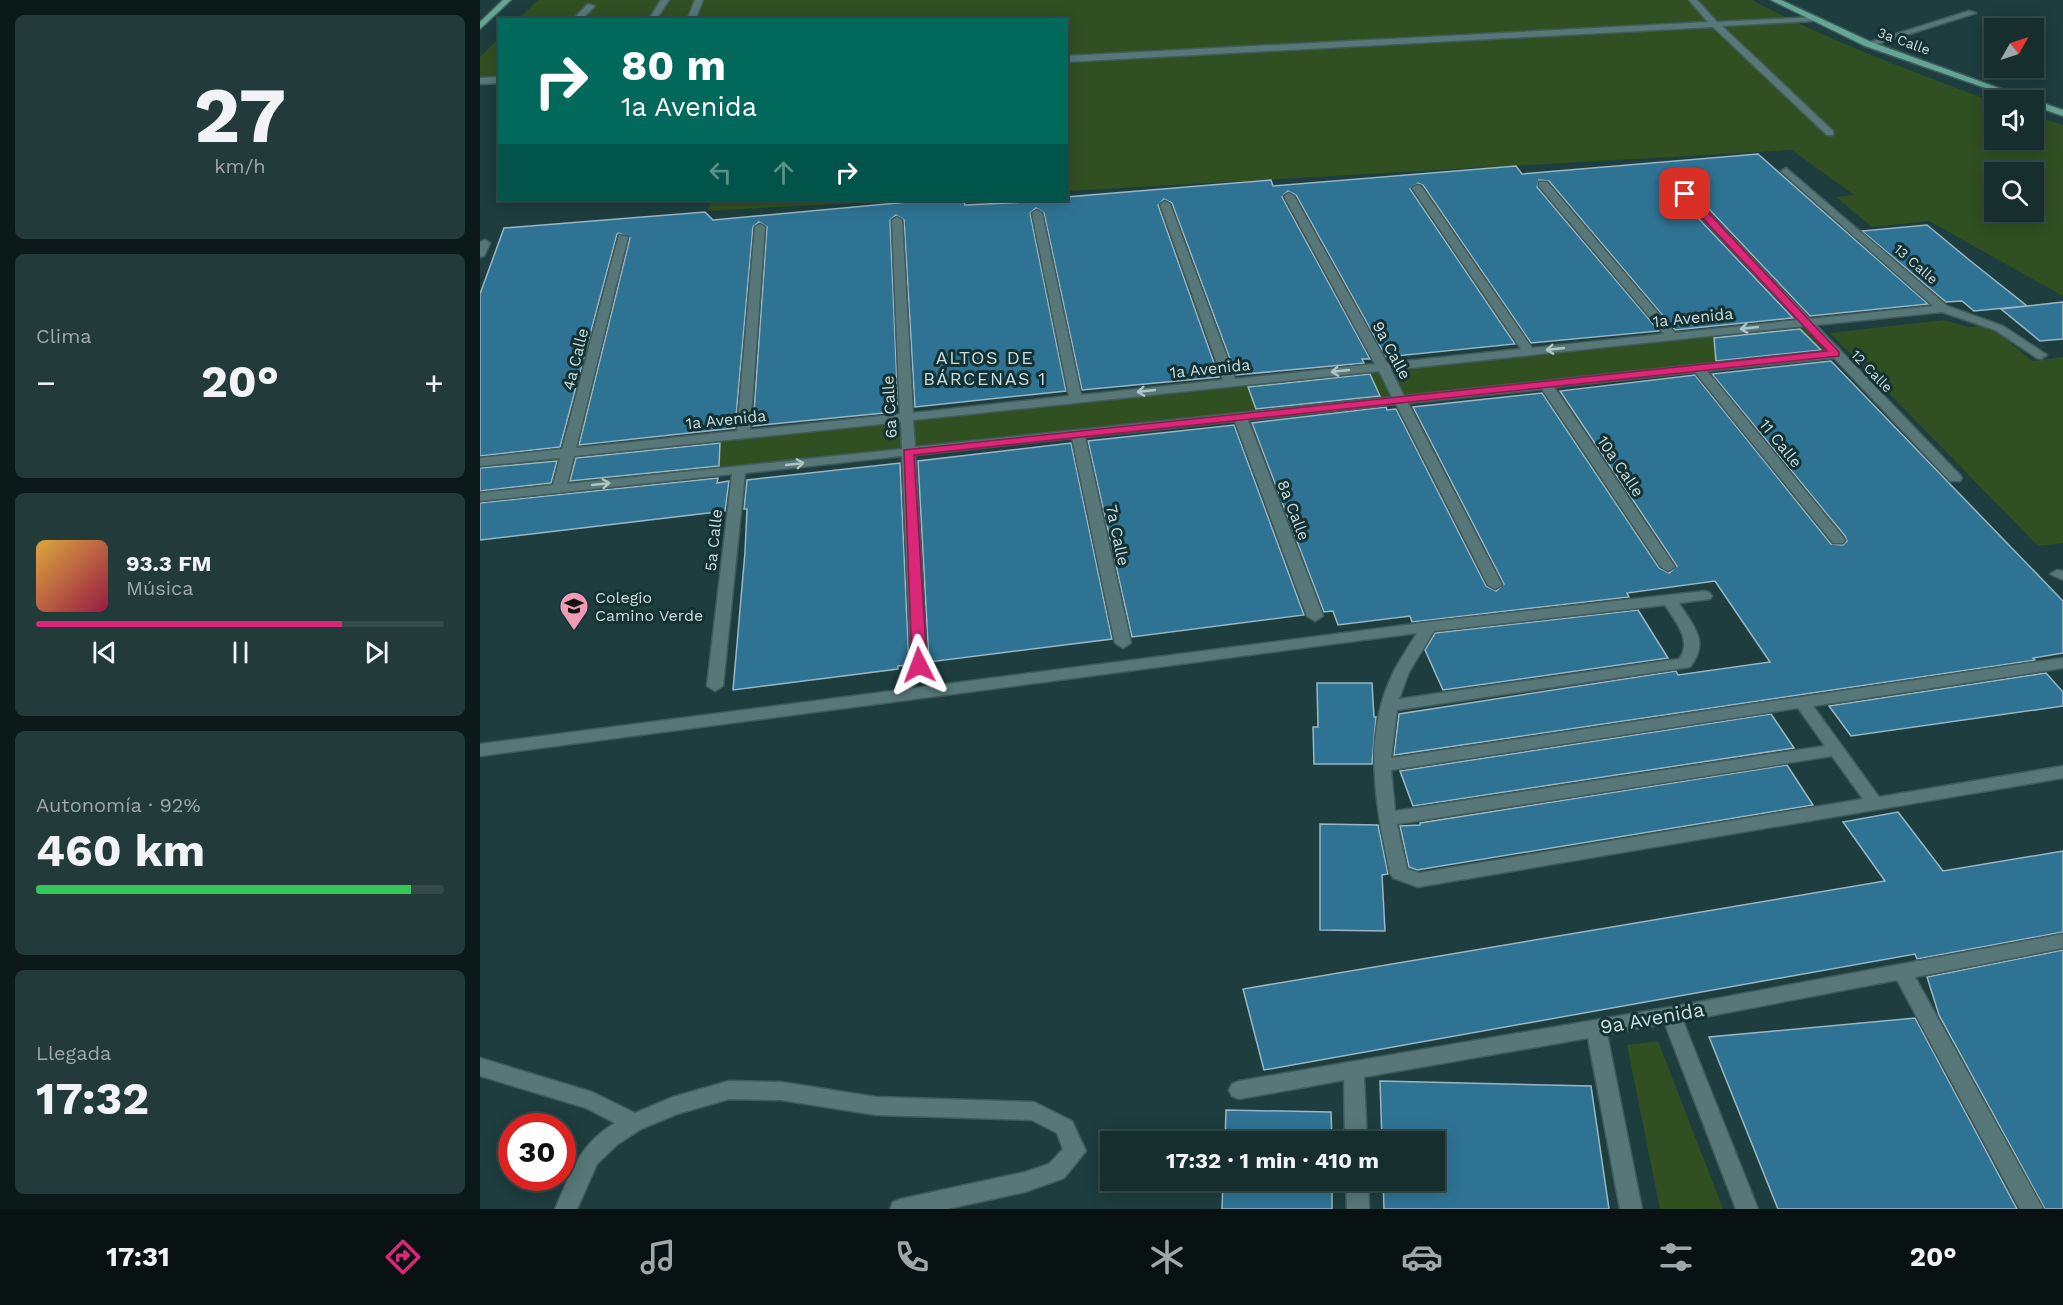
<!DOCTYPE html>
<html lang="es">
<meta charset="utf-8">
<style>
body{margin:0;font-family:"Work Sans",sans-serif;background:#233a3a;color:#f1f3f6;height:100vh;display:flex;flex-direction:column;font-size:22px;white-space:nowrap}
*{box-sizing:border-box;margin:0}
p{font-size:20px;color:#9ea8aa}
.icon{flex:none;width:33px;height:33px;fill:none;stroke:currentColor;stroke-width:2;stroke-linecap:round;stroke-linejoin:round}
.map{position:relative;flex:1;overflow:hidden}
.details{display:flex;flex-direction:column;gap:15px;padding:15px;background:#0c1919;width:480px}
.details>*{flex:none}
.banner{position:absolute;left:18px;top:18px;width:570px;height:183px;border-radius:0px;box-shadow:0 3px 15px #0003,0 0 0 2px #354a4a;background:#00695c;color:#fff;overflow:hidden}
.needle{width:39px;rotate:51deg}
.buttons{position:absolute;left:1504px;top:18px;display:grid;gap:12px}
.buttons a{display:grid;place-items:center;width:60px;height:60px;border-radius:0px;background:#162e2e;box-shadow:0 3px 15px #0003,0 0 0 2px #354a4a;font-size:30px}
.speed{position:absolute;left:18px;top:1113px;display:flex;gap:12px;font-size:30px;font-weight:700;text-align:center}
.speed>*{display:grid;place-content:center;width:78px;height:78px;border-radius:50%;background:#162e2e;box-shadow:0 3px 15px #0003,0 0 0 2px #354a4a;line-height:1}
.speed .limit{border:9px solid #d22;background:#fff;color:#111}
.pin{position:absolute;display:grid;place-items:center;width:51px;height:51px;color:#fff;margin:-26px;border-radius:12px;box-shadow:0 3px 9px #0006}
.me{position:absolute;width:66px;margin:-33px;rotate:357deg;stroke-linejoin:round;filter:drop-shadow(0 0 4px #0008)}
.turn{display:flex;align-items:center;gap:21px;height:126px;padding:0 24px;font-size:27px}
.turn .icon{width:78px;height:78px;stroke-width:2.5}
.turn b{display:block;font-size:42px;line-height:51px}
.lanes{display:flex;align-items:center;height:57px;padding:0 24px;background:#0003;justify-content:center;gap:30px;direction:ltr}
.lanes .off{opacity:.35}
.big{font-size:45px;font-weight:700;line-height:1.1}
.details .card{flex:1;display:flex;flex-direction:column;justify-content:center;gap:9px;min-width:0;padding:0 21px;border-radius:9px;background:#233a3a}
.details .dial{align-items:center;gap:0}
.dial b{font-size:78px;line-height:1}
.song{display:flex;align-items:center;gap:18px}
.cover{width:72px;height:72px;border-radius:9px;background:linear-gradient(135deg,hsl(40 70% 55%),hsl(340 70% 35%))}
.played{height:6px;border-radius:3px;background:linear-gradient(90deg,#db2777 75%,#354a4a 75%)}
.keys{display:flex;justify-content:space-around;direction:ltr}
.heat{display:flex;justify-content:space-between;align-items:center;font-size:33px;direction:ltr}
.charge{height:9px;border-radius:4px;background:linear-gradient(90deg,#34c759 92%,#354a4a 0)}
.trip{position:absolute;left:620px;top:1131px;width:345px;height:60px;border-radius:0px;background:#162e2e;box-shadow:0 3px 15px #0003,0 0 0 2px #354a4a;font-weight:700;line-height:60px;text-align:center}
.tabs{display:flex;height:96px;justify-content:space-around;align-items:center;background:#091212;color:#9ea8aa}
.tabs .icon{width:42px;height:42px}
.tabs .active{color:#db2777}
.tabs b{font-size:27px;color:#f1f3f6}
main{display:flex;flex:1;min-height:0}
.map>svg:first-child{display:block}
.green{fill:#305021;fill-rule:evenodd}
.building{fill:#2f7394;stroke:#9bb6c4;stroke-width:1.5}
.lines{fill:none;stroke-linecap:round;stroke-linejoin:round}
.minor-casing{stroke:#405b5c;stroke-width:3}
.major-casing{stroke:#405b5c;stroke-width:3}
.minor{fill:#577778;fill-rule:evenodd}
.major{fill:#64a694;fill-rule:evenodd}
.oneway{stroke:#afc4c4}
.route{fill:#db2777;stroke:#8e194d;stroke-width:1.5}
.labels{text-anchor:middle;stroke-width:6;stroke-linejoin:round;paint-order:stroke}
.far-street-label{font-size:14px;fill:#ccddde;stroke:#143234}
.street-label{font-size:16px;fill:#ccddde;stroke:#143234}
.poi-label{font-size:16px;fill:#ccddde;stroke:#143234;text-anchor:start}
.neighbourhood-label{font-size:18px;letter-spacing:1.5px;fill:#ccddde;stroke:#143234}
.near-street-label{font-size:20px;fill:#ccddde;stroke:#143234}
</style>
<main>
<section class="details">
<div class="card dial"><b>27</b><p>km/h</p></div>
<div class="card"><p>Clima</p>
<div class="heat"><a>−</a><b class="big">20°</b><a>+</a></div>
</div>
<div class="card">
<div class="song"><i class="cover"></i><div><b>93.3 FM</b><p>Música</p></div></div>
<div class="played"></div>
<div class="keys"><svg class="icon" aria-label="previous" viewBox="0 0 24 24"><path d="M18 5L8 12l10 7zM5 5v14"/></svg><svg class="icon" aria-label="pause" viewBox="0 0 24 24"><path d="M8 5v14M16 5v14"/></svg><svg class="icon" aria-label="next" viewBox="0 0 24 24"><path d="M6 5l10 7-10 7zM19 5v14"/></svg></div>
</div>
<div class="card"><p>Autonomía · 92%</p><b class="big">460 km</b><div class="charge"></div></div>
<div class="card"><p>Llegada</p><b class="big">17:32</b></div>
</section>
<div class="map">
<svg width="1583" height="1209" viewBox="0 0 1583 1209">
<rect width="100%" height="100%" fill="#1e3d3e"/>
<!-- green -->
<g class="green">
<path d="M58 0H1272C1350 41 1432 72 1515 102V140H1554V116L1583 125V296L1449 221 1392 227 1356 197 1374 195 1312 150 587 191 586 20H38ZM1515 172H1554V212H1515Z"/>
<polygon points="19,38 19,77 0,78 0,57"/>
<polygon points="231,200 430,200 228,211"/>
<polygon points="1464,320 1489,327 1510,325 1552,361 1583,357 1583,543 1558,546 1350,333"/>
<polygon points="1327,322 1355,354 0,497 0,462"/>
<polygon points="1178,1041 1243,1209 1180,1209 1147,1045"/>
</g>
<!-- building -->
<g class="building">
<polygon points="1278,154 1448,304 1330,316 1196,174 1186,174 1184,182 1313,318 1195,330 1069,181 1059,180 1057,187 1179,331 1051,343 943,185 938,183 930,189 1035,344 906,357 816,195 808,191 802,197 890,359 882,359 884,363 756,375 692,203 684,199 678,205 739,377 602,390 564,213 556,208 550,213 586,391 435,407 424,220 416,215 410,220 418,408 414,409 414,412 273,426 287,227 279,222 273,227 255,428 99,445 150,238 139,233 137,234 80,447 0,456 0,294 24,228 225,212 233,220 450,200 484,200 485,205 586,200 586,197 791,180 793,186 1036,166 1042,174"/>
<polygon points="1447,225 1488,259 1547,306 1494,311 1482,301 1466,302 1382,231"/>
<polygon points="1583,302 1583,339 1560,341 1521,309"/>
<polygon points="1320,329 1341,350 1236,361 1234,338"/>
<polygon points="1351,361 1583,601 1583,653 1553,658 1555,660 914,755 919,714 1196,671 1198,675 1290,662 1235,581 1147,593 1149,597 932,622 930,616 858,625 853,611 844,612 772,423 906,407 907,410 916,409 1006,586 1016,591 1024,584 933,407 1062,393 1179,568 1189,573 1197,566 1080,391 1215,375 1351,544 1363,545 1367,541 1365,536 1232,374"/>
<polygon points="890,374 900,396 776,409 768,387"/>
<polygon points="754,425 824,615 652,637 608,441"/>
<polygon points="240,443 239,466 90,481 96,458"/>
<polygon points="591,443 632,639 449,662 438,461"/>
<polygon points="77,461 71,483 0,491 0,468"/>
<polygon points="420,463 429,665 418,666 418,669 253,690 265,552 267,509 264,509 267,480"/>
<polygon points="238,478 237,483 249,481 245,511 0,540 0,503"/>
<polygon points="1158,610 1188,658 963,690 945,650 955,633"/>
<polygon points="1566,673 1583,692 1583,706 1371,736 1349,706"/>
<polygon points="837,683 892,683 894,717 896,717 892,764 834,764 833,727 838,727"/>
<polygon points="1291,714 1314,748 933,806 920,771"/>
<polygon points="1307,765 1333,805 937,870 929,867 920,826 940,825 940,823"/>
<polygon points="1418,812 1463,871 1583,851 1583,932 1437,959 1435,954 784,1070 763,989 1405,881 1363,822"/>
<polygon points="840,824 898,825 908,874 902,875 905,931 840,930"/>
<polygon points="1583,950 1583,1209 1565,1209 1459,1015 1447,977"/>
<polygon points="1435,1018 1537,1209 1298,1209 1229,1037"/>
<polygon points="900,1081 1111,1086 1129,1209 904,1209 903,1180 954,1180 954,1142 902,1142"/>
<polygon points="746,1110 851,1112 852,1142 745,1142"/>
<polygon points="743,1180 852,1180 852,1209 742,1209"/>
</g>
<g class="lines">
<!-- minor casing -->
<g class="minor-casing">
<g id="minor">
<polygon points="181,0 189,0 176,20 168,20"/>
<polygon points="215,0 223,0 215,20 207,20"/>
<polygon points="1209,0 1217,0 1237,22 1335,17 1336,19 1332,21 1242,26 1353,131 1353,135 1347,135 1233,27 586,62 586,56 1228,22"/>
<polygon points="108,4 115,6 101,20 92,20"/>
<polygon points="1489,11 1496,13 1391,46 1384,44"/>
<polygon points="20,77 20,83 0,84 0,78"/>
<path d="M1306 168 1467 306 1523 326 1567 355 1561 359 1557 358 1515 330 1462 312 1336 325 1480 475 1482 478 1480 481H1470L1354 358 1227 371 1363 537 1365 540 1363 543H1353L1215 372 1074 387 1195 567 1188 571 1181 567 1062 389 928 403 1022 585 1015 589 1008 585 916 404 768 420 843 616 835 621 827 616 755 421 605 437 651 643 643 648 635 643 592 438 435 455 447 665 439 670 431 665 422 456 265 473 243 686 235 691 227 686 252 474 0 501V493L73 485 80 458 0 466V458L82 449 139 235 148 237 96 448 257 431 275 227 280 224 285 227 270 430 420 414 412 220 417 217 422 220 433 413 589 396 552 213 557 210 562 213 601 395 743 380 680 204 685 201 690 204 755 379 895 364 804 196 809 193 814 196 907 363 1041 349 932 188 937 185 941 186 1052 348 1184 334 1059 186V182H1067L1195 333 1318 320 1186 180V176H1194L1330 319 1453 306 1303 173 1301 171ZM1324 326 1348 351 924 396 911 370ZM899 371 912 397 435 447 433 420ZM421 422 422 449 87 484 94 456Z"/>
<polygon points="5,240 10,243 4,256 0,257 0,242"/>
<polygon points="1577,570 1583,571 1583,580 1570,574"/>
<path d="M1225 591 1230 593 1232 596 1230 599 1199 603C1214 628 1230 641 1210 667L917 710 911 758 1583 658V668L1333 706 1399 797 1583 766V778L938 887 913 878 910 873C896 807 882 737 913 673 920 659 929 646 937 633L0 756V744L949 622ZM1185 605C1195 621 1213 641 1199 659L919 699 929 672 954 631ZM1318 708 1345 746 915 811 911 770ZM1352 756 1383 799 939 873 927 869 917 824Z"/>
<polygon points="1583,934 1583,948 1435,977 1563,1209 1540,1209 1417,980 1203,1021 1278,1209 1256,1209 1185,1024 1127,1034 1162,1209 1140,1209 1108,1038 884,1077 887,1142 865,1142 864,1080 759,1099 752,1096 749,1090 752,1084 759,1081 1191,1007"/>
<path d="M0 1058 112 1092 155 1113 193 1097 249 1081 301 1082 396 1097 554 1102 592 1121 606 1151 584 1178 545 1192 467 1209H410L413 1202 421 1199 545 1172 569 1164 583 1149 577 1133 552 1120 396 1115 301 1100 249 1099 197 1114 161 1129 138 1144 117 1164 97 1209H75C91 1173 99 1144 135 1123L106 1108 0 1076Z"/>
<polygon points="866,1180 888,1180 889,1209 867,1209"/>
</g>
</g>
<!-- major casing -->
<g class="major-casing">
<g id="major">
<polygon points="23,0 31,0 0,29 0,22"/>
<polygon points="1291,0 1301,0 1391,42 1552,100 1540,100 1385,46"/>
<polygon points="1553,100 1557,101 1583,110 1583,116 1554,106"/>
</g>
</g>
<!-- minor -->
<use href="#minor" class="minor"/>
<!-- major -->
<use href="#major" class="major"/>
</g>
<!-- one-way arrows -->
<defs><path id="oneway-shaft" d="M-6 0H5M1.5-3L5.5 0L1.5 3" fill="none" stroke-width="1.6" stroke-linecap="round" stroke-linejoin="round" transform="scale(1.5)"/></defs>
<g class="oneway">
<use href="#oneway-shaft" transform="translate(1269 328) rotate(174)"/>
<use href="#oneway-shaft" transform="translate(1075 349) rotate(174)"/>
<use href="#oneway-shaft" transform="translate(860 371) rotate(174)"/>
<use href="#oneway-shaft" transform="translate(666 391) rotate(174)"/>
<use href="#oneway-shaft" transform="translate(315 464) rotate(-6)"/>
<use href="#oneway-shaft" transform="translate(121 484) rotate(-6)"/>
</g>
<!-- route -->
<polygon class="route" points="1202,192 1209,192 1359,352 1359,356 434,455 447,665 439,670 432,665 424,450 1347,351 1202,196"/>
<!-- icons -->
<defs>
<g id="school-pin" transform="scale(1.5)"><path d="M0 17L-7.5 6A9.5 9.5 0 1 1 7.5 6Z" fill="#f09ab5" stroke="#143234"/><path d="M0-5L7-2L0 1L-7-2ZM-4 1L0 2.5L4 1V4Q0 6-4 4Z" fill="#111"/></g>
</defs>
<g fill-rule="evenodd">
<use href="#school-pin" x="94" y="606"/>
</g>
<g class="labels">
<!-- far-street labels -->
<g class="far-street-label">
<text transform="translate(1424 41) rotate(20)" y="5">3a Calle</text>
<text transform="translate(1436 264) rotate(41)" y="5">13 Calle</text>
<text transform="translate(1392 371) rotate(46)" y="5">12 Calle</text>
</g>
<!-- street labels -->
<g class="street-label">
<text transform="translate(1213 317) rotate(-6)" y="6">1a Avenida</text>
<text transform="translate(912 350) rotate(62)" y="6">9a Calle</text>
<text transform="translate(95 359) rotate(-76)" y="6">4a Calle</text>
<text transform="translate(730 368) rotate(-6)" y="6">1a Avenida</text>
<text transform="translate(409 407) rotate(-93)" y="6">6a Calle</text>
<text transform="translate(246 419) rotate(-6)" y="6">1a Avenida</text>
<text transform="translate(1301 443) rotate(51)" y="6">11 Calle</text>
<text transform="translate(1141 466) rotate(56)" y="6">10a Calle</text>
<text transform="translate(814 510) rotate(69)" y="6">8a Calle</text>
<text transform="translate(638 535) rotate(78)" y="6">7a Calle</text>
<text transform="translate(233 540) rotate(-84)" y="6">5a Calle</text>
</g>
<!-- poi labels -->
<g class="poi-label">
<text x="115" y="603">Colegio<tspan x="115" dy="18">Camino Verde</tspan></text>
</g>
<!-- neighbourhood labels -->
<g class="neighbourhood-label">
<text x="505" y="364">ALTOS DE<tspan x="505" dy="21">BÁRCENAS 1</tspan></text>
</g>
<!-- near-street labels -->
<g class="near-street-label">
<text transform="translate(1172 1018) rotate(-10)" y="7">9a Avenida</text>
</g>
</g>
</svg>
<div class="buttons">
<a><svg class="needle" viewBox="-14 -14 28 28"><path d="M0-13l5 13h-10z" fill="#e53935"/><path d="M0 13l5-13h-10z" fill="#9ea8aa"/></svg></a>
<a><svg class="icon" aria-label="sound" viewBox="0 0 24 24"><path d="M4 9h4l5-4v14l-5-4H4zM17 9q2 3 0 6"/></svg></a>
<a><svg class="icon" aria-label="search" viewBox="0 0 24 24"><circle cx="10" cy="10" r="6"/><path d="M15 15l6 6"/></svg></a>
</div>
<div class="speed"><div class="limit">30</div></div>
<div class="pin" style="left:1205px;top:194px;background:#d93025"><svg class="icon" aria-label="arrive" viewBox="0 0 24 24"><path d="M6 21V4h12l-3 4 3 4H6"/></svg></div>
<svg class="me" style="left:439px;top:665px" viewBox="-20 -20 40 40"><path d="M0-17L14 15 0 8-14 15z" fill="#db2777" stroke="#fff" stroke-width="4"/></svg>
<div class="trip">17:32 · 1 min · 410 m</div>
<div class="banner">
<div class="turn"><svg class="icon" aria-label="right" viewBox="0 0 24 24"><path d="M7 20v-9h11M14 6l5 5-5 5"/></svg><div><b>80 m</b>1a Avenida</div></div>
<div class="lanes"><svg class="icon off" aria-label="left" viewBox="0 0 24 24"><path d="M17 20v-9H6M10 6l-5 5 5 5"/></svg><svg class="icon off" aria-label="ahead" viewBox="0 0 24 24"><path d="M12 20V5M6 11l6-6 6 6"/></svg><svg class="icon" aria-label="right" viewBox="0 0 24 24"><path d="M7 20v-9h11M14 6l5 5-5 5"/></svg></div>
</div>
</div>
</main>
<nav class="tabs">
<b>17:31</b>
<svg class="icon active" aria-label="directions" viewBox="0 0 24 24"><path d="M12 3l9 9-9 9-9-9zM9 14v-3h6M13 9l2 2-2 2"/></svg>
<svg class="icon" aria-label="music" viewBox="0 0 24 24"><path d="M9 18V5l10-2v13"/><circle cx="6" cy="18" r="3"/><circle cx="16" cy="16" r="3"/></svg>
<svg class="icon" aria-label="phone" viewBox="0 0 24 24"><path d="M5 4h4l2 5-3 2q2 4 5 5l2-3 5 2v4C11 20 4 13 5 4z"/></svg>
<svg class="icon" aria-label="climate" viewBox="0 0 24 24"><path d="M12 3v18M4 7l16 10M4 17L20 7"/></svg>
<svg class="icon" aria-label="car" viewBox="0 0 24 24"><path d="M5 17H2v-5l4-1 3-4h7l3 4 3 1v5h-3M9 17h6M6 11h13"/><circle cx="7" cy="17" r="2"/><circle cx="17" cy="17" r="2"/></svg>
<svg class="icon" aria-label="filters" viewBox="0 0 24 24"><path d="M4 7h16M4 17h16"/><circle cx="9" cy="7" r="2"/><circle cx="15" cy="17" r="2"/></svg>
<b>20°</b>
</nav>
